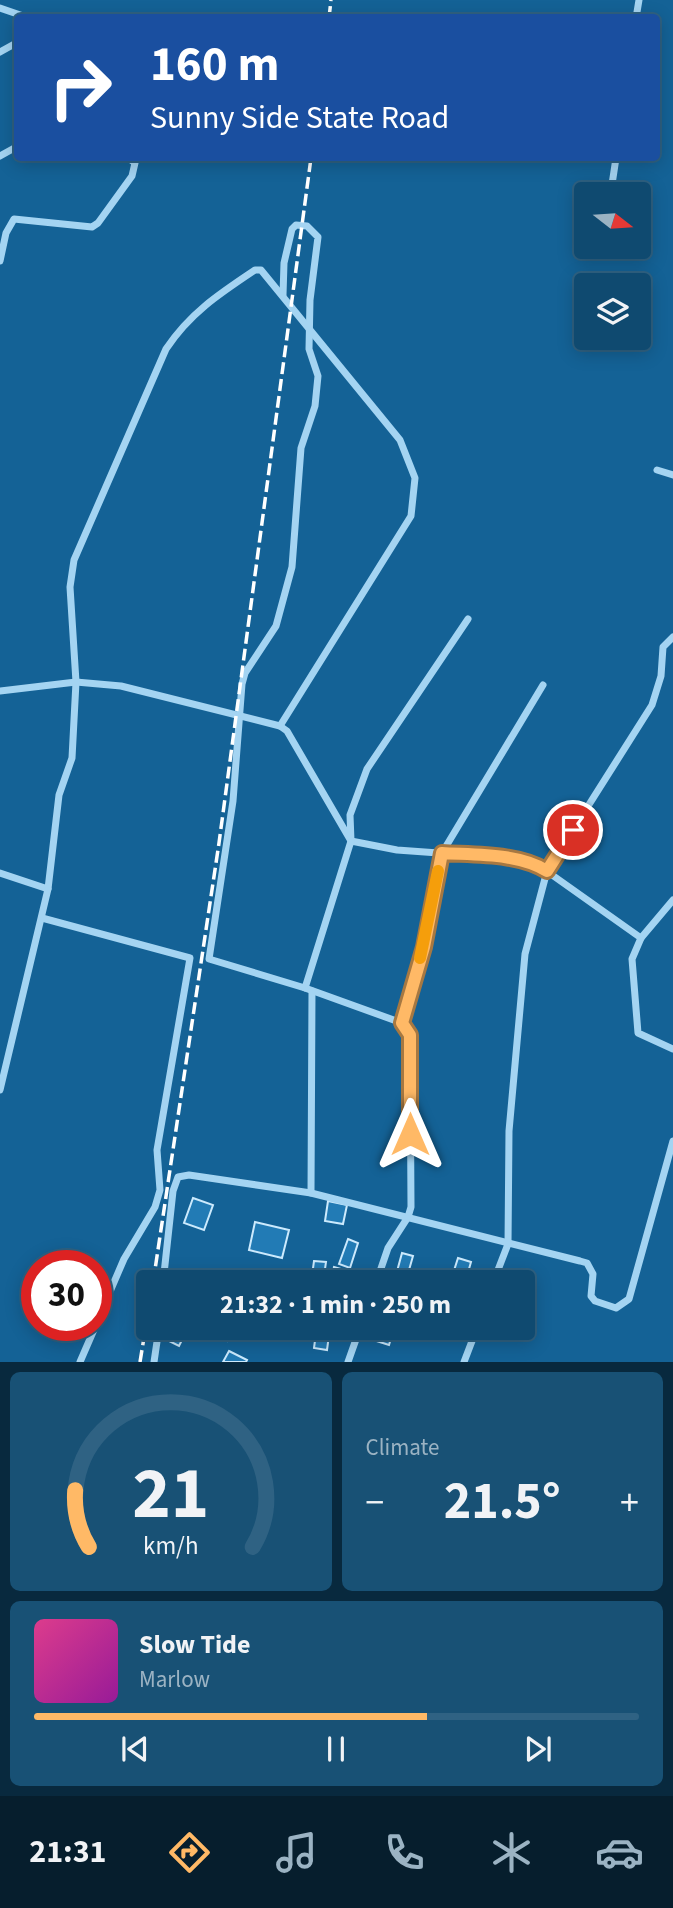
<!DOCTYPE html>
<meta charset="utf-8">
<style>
body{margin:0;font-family:"Source Sans 3",sans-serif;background:#185175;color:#f1f3f6;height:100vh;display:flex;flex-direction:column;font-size:26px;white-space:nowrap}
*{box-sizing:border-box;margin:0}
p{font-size:23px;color:#9bb3c3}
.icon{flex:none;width:38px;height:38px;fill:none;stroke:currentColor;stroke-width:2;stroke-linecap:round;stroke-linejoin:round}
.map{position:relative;height:1362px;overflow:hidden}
.details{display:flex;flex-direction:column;gap:10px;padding:10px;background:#08293e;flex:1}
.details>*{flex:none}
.hud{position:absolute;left:14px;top:14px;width:646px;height:147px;border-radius:7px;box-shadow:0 4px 18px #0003,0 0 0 2px #2f6283;background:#1a4fa0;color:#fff;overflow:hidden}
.needle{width:46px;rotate:107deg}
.controls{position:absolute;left:574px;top:182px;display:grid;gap:14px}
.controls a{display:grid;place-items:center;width:77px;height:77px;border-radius:7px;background:#0f4a70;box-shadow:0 4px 18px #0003,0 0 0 2px #2f6283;font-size:35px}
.speed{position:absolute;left:21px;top:1250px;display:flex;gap:14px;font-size:35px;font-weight:700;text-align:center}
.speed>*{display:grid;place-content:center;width:91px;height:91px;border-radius:50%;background:#0f4a70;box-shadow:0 4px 18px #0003,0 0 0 2px #2f6283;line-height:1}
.speed .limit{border:10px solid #d22;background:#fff;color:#111}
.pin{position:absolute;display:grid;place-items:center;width:60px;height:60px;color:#fff;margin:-30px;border:4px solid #fff;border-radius:50%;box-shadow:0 2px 7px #0007}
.me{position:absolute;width:77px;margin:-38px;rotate:0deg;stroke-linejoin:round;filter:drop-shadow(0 0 5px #0008)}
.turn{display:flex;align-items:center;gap:24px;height:147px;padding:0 21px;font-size:32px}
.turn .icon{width:91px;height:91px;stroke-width:2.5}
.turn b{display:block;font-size:49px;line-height:60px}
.big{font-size:52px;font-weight:700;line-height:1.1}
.details .card{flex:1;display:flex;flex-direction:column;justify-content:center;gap:10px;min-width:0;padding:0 24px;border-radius:10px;background:#185175}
.details .dial{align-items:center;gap:0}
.dial svg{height:182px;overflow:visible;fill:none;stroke:#2f6283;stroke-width:7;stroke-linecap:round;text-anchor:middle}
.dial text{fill:#f1f3f6;stroke:none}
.song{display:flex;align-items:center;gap:21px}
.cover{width:84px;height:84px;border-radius:10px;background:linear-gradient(135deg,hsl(330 70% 55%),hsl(300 70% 35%))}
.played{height:7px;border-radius:4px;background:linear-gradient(90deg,#ffb966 65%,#2f6283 65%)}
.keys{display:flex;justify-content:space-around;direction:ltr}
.heat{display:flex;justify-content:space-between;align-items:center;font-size:38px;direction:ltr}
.details .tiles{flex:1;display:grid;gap:10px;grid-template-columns:1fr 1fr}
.card:last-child{grid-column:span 2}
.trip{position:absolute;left:136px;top:1270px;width:399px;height:70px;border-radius:7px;background:#0f4a70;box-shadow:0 4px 18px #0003,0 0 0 2px #2f6283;font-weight:700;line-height:70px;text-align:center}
.dock{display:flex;height:112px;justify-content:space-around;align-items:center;background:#061e2d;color:#9bb3c3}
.dock .icon{width:49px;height:49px}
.dock .current{color:#ffb966}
.dock b{font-size:32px;color:#f1f3f6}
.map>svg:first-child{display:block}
.building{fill:#227bb5;stroke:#cceafd;stroke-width:2}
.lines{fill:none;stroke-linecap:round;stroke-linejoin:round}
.minor{stroke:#a4d4f2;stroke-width:7}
.rail{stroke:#fff;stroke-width:3.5;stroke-dasharray:12 5;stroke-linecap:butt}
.route-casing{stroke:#a67842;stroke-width:18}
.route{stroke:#ffb966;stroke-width:12}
.slow{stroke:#f59e0b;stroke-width:12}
</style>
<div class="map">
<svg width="673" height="1362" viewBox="0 0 673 1362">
<rect width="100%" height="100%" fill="#146296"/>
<!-- building -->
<g class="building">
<polygon points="193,1198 213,1205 204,1230 184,1223"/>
<polygon points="328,1201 347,1205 343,1224 325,1221"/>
<polygon points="255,1222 289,1230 282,1258 249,1250"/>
<polygon points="348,1239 358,1243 350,1268 339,1264"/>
<polygon points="402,1253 413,1256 407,1277 396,1275"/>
<polygon points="458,1258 471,1262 465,1283 450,1283"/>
<polygon points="314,1261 326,1262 323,1283 311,1283"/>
<polygon points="334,1267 351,1272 348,1283 331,1281"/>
<polygon points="263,1270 284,1274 283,1283 261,1283"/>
<polygon points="168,1328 188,1328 179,1346 163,1338"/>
<polygon points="208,1328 232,1328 227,1341 206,1333"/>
<polygon points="367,1328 394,1328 389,1345 364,1337"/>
<polygon points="316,1333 329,1335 327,1350 314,1348"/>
<polygon points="229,1351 247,1360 246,1362 223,1362"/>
</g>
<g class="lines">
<!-- minor -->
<g class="minor">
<polyline points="0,8 29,18"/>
<polyline points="636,18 639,0"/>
<polyline points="0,52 18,42"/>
<polyline points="0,156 18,146"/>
<polyline points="611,191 616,158"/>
<polyline points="0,261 6,233 14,219 92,227 98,223 132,176 135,163 128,158"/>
<polyline points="283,295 284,263 292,229 296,225 307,226 318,237 310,300 309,349 318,376 315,406 301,448 292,567 276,626 245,673 242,684 233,801 209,959 305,988 402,1023 410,1035 411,1207 408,1217 388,1248 376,1283"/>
<polyline points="657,470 673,475"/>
<polyline points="0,691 76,682 121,686 280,726 287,731 351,841 397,850 494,857 538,865 641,938 632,959 638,1033 673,1049"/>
<polyline points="0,873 48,889"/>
<polyline points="42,918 190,958 157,1150 160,1190 155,1207 124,1259 96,1324"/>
<polyline points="641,938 673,900"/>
<polyline points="305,988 351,841 350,815 367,769 468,619"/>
<polyline points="402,1023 423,947 442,853 543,685"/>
<path d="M0 1090 48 889 59 795 72 758 76 682 70 587 74 560 166 349C190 313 219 294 255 270H261L400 440 415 478 411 516 280 726"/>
<polyline points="311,1193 312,991"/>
<polyline points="163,1283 173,1191 178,1177 189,1175 311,1193 580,1261 587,1263 593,1274 591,1296 595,1301 616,1308 629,1299 673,1141"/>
<polyline points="493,1283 508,1244 509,1131 525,954 547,871 652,705 661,676 663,647 673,637"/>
<polyline points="80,1362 96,1325"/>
<polyline points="154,1362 159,1328"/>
<polyline points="348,1362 360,1328"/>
<polyline points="464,1362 477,1328"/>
</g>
<!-- rail -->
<g class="rail">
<polyline points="329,18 331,0"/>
<polyline points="153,1283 219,843 311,158"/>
<polyline points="140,1362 149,1307"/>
</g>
</g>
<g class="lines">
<!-- route casing -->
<g class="route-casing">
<path id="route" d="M410 1134V1035L402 1023 424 947 442 853C474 855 519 853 547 871L573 830"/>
</g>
<!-- route -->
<use href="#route" class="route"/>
<!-- slow -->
<polyline class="slow" points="420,958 438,871"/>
</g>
</svg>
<div class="controls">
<a><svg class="needle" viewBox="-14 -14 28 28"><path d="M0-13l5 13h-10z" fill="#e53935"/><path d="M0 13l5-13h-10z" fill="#9bb3c3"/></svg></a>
<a><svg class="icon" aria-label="layers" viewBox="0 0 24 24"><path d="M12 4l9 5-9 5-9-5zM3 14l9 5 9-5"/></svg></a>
</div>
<div class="speed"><div class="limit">30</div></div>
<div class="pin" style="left:573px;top:830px;background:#d93025"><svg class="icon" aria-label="arrive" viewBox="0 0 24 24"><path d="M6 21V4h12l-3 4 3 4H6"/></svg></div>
<svg class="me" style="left:410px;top:1134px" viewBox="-20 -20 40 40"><path d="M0-17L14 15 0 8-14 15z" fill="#ffb966" stroke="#fff" stroke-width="4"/></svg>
<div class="trip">21:32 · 1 min · 250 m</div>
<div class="hud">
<div class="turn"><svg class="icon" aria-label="right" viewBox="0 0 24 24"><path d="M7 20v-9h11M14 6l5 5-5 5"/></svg><div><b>160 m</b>Sunny Side State Road</div></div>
</div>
</div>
<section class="details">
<div class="tiles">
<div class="card dial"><svg viewBox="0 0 100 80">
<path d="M14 69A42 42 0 1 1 86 69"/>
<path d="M14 69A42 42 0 0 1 8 44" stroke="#ffb966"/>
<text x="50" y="56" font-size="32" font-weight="700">21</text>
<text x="50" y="72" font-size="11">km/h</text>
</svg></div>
<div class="card"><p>Climate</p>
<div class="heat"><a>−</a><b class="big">21.5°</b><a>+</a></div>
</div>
<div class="card">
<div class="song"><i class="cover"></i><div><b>Slow Tide</b><p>Marlow</p></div></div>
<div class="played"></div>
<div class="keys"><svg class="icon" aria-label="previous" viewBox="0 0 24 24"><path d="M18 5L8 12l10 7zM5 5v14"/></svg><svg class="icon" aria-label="pause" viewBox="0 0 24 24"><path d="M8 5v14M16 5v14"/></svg><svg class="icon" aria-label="next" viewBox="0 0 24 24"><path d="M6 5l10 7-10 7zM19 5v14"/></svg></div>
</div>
</div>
</section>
<nav class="dock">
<b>21:31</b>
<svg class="icon current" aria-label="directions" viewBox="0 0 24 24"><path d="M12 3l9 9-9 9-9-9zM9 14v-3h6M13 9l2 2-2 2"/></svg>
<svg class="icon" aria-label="music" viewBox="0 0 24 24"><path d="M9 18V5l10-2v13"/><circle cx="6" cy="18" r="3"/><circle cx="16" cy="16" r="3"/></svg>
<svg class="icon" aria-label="phone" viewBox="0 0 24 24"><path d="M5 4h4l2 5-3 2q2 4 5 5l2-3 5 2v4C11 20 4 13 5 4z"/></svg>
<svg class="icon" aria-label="climate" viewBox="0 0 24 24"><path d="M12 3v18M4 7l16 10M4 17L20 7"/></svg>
<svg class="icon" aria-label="car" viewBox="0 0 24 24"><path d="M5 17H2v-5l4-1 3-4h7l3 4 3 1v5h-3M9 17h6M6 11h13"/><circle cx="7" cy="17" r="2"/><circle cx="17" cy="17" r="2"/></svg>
</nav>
